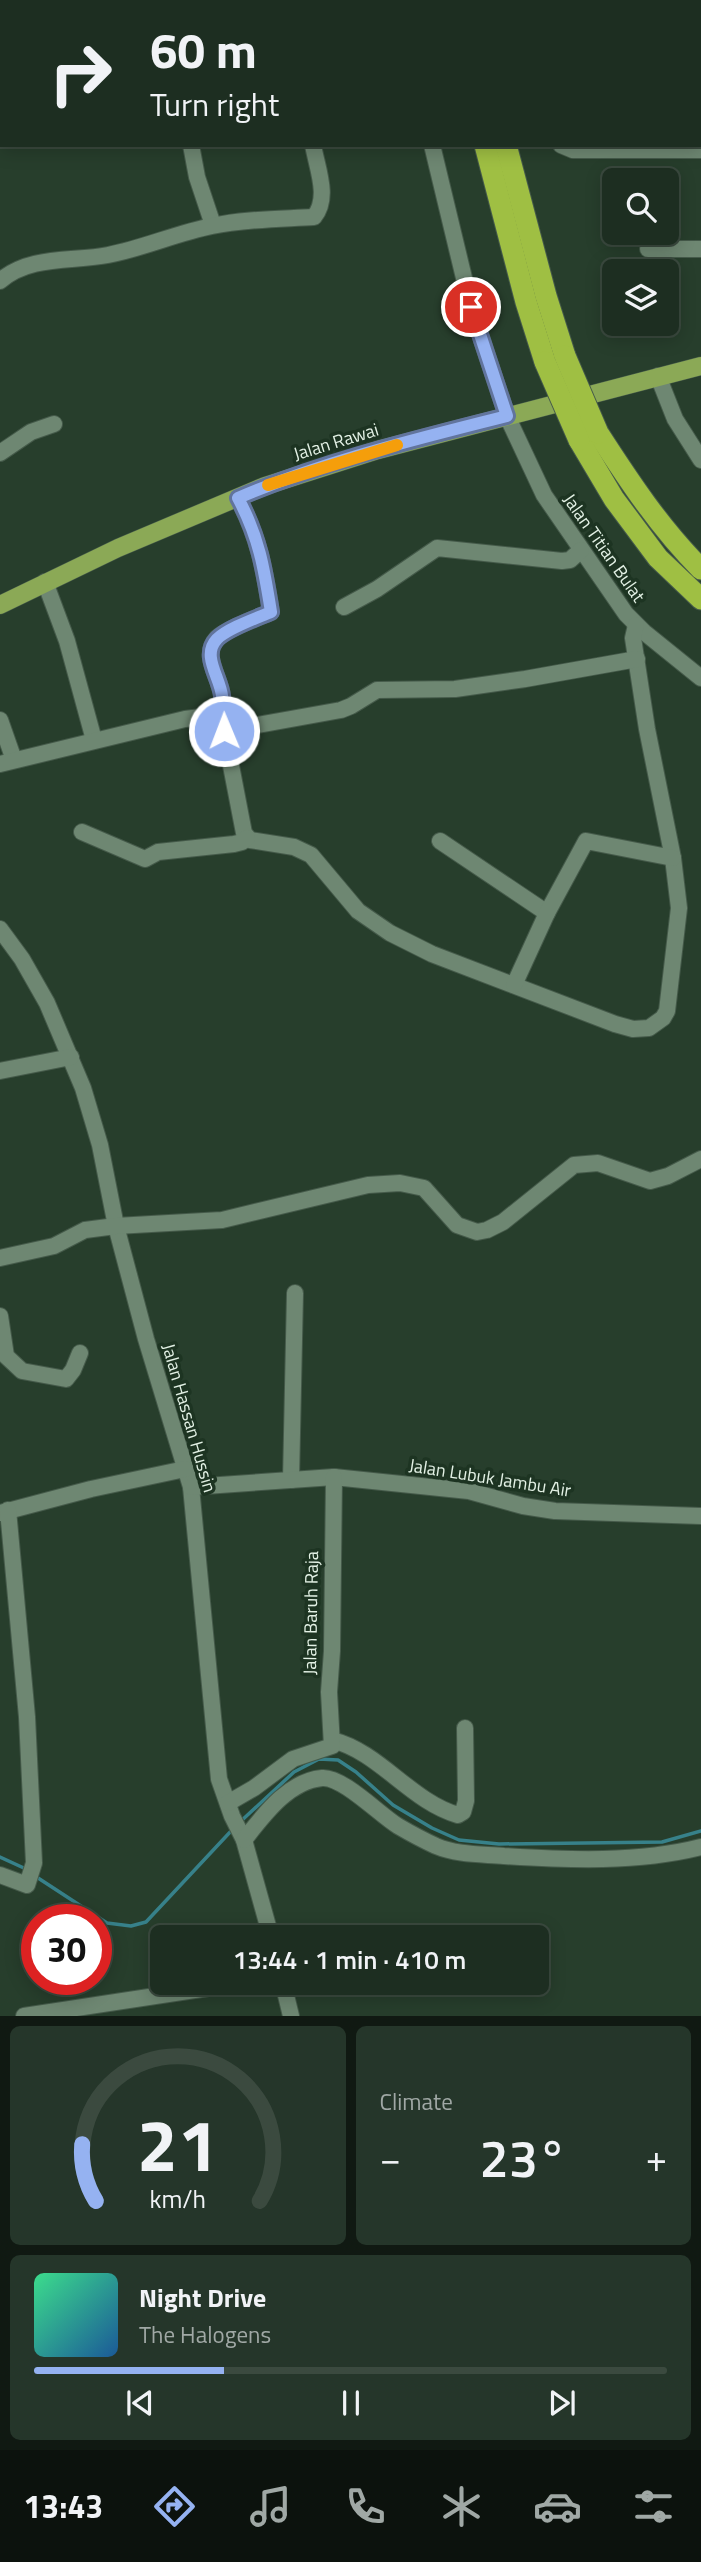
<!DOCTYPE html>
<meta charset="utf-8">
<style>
body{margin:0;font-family:"Titillium Web",sans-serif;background:#25362a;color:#f1f3f6;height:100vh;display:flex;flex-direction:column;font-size:26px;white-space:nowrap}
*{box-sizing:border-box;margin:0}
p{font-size:23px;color:#a0a8a5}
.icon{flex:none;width:38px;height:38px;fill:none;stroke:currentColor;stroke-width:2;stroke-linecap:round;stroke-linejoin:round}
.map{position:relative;height:2016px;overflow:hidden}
.panel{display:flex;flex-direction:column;gap:10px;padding:10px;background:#101912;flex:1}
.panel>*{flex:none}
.banner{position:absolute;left:0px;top:0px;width:702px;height:147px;box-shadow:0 4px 18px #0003,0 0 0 2px #3b4a3f;background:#1d2e21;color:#f1f3f6;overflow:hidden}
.controls{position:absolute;left:602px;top:168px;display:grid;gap:14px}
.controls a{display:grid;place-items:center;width:77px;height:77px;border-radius:10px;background:#1d2e21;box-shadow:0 4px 18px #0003,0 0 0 2px #3b4a3f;font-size:35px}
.speed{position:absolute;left:21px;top:1904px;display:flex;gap:14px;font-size:35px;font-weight:700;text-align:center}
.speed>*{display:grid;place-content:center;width:91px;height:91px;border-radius:50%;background:#1d2e21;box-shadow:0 4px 18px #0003,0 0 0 2px #3b4a3f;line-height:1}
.speed .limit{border:10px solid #d22;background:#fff;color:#111}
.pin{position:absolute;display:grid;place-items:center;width:60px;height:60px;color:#fff;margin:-30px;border:4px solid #fff;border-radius:50%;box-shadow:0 2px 7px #0007}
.me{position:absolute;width:77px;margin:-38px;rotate:359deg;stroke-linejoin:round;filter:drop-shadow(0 0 5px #0008)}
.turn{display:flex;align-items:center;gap:24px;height:147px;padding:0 35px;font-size:32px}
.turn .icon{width:91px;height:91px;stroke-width:2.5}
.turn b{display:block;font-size:49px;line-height:60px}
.big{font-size:52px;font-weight:600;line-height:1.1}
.panel .card{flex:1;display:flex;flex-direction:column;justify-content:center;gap:10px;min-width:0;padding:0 24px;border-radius:10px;background:#25362a}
.panel .dial{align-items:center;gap:0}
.dial svg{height:182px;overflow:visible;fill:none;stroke:#3b4a3f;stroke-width:7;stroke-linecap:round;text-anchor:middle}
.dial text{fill:#f1f3f6;stroke:none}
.song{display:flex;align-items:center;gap:21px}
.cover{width:84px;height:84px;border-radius:10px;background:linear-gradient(135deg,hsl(150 70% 55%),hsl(210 70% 35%))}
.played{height:7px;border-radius:4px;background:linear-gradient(90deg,#95b2f1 30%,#3b4a3f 30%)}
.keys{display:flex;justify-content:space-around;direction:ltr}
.heat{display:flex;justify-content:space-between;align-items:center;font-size:38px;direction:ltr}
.panel .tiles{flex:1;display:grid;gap:10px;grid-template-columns:1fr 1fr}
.card:last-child{grid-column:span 2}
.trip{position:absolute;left:150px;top:1925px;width:399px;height:70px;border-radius:10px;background:#1d2e21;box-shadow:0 4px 18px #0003,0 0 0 2px #3b4a3f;font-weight:600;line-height:70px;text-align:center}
.menu{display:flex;height:112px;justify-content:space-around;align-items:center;background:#0c120d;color:#a0a8a5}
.menu .icon{width:49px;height:49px}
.menu .active{color:#95b2f1}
.menu b{font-size:32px;color:#f1f3f6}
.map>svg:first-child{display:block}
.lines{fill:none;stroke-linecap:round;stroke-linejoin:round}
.stream{stroke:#37818a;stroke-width:3.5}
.minor-casing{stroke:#455a4a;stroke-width:18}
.major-casing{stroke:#455a4a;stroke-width:19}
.highway-casing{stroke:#455a4a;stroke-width:23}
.minor{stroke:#6e8772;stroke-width:16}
.major{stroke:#8ba956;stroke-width:18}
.highway{stroke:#9fbf43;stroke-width:21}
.highway-bridge-casing{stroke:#455a4a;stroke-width:23;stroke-linecap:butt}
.highway-bridge{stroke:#9fbf43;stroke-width:21}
.route-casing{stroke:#61749d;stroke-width:18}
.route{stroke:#95b2f1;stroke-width:12}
.slow{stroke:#f59e0b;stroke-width:12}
.labels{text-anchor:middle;stroke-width:7;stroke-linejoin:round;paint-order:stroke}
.street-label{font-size:18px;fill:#e3f1e5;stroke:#1d3422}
</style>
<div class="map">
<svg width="701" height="2016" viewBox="0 0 701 2016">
<rect width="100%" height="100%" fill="#273e2c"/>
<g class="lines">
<!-- stream -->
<g class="stream">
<polyline points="240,1822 294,1772 319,1759 338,1760 356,1772 393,1805 432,1828 459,1840 499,1844 662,1842 701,1831"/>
<polyline points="0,1857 26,1869"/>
<polyline points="35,1876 107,1923 131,1926 146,1922 232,1830"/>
</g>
<!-- minor casing -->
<g class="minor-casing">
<g id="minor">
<polyline points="286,0 287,2"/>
<polyline points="403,0 404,2"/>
<polyline points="676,0 677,2"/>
<polyline points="167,2 167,0"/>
<polyline points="700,56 701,56"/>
<polyline points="191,145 197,177 213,225"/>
<polyline points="432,145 471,307 507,416 544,495 626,614 644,632 701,678"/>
<polyline points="561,145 573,150 701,150"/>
<polyline points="648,249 701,249"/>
<path d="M0 281C30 255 72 262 108 255 144 248 177 233 212 226 244 219 281 219 314 217 330 198 317 168 313 145"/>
<polyline points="658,376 675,419 701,460"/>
<polyline points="0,453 31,432 54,424"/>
<polyline points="45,582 67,641 94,740"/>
<polyline points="344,607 377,589 437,548 562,561 570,560 581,550"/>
<polyline points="217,715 222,719 244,833 250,840 294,847 311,855 358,911 390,933 432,954 615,1024 633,1029 649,1028 663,1018 667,1011 679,908 673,858 647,729 633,638 636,625"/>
<path d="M217 715C236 691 196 661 217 638 228 628 257 618 271 612 264 567 259 539 238 498"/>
<polyline points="0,720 14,760"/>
<polyline points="224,731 341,710 351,706 377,690 455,689 525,679 637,659"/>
<polyline points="0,764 185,719 217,715"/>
<polyline points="82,832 145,859 158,852 234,844 242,842 247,838"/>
<polyline points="440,841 547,913"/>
<polyline points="0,929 22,959 47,1003 83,1088 100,1145 116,1226 146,1339 191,1487 219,1779 232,1816 244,1840 271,1937"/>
<polyline points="514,985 547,913 586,841 673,858"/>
<polyline points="0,1071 71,1057"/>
<polyline points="0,1258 54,1246 85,1230 116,1226 222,1220 368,1185 400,1183 424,1188 457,1225 477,1232 487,1230 503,1222 574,1165 598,1163 650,1181 668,1176 701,1159"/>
<polyline points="0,1316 6,1356 22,1371 66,1379 73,1370 80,1353"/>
<polyline points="291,1480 295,1293"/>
<polyline points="191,1487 334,1477 469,1491 523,1506 555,1511 701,1516"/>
<polyline points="0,1513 91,1489 185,1469"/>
<path d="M332 1740C380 1752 410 1801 458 1815L463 1812 466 1801 465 1728"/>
<polyline points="228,1803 254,1788 293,1759 332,1746 329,1692 332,1651 334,1477"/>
<path d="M244 1840C263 1816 288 1781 322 1778 342 1776 380 1815 398 1826 410 1833 423 1840 436 1846 457 1855 482 1854 504 1856 568 1860 638 1863 701 1847"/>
<polyline points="0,1875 27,1885 34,1863 27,1717 8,1510"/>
<polyline points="283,1983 291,2016"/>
<polyline points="24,2016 241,1983"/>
</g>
</g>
<!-- major casing -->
<g class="major-casing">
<polyline id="major" points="0,605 118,548 265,486 378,450 701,366"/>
</g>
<!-- highway casing -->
<g class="highway-casing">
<g id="highway">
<polyline points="447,0 447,2"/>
<polyline points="468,0 468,2"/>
<polyline points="485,145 526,302 545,362"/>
<polyline points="506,145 546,296 565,356"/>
<path d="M598 433C629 481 660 528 701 569"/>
<polyline points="579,440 614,499 658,558 701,599"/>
</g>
</g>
<!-- minor -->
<use href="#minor" class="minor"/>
<!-- major -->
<use href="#major" class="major"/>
<!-- highway -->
<use href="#highway" class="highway"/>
<!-- highway-bridge casing -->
<g class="highway-bridge-casing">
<g id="highway-bridge">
<polyline points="565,356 598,433"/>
<polyline points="545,362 579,440"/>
</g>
</g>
<!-- highway-bridge -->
<use href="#highway-bridge" class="highway-bridge"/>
</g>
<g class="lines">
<!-- route casing -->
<g class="route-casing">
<path id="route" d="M224 731 222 719 217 715C236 691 196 661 217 639 228 628 257 618 271 612 264 568 259 537 238 498 324 461 417 439 507 416L471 307"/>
</g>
<!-- route -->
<use href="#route" class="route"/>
<!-- slow -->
<polyline class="slow" points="268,485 397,445"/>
</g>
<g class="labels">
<!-- street labels -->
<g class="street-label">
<text transform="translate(336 442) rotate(-17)" y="6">Jalan Rawai</text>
<text transform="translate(604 548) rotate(55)" y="6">Jalan Titian Bulat</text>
<text transform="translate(189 1418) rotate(74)" y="6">Jalan Hassan Hussin</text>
<text transform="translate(490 1478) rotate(9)" y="6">Jalan Lubuk Jambu Air</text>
<text transform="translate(311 1613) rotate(-89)" y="6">Jalan Baruh Raja</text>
</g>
</g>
</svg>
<div class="controls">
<a><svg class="icon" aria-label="search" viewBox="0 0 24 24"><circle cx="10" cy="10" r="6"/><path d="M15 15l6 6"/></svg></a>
<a><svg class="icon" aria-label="layers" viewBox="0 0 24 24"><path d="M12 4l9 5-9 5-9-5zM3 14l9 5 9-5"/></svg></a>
</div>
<div class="speed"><div class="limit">30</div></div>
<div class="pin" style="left:471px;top:307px;background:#d93025"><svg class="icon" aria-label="arrive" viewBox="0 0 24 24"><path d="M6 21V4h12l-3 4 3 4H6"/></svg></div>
<svg class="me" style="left:224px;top:731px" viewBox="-20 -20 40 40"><circle r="17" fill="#95b2f1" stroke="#fff" stroke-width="3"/><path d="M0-11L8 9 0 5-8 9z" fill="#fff"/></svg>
<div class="trip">13:44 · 1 min · 410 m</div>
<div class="banner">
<div class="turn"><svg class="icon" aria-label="right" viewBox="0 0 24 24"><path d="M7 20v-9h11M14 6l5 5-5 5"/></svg><div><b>60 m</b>Turn right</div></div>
</div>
</div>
<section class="panel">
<div class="tiles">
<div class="card dial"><svg viewBox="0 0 100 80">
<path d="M14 69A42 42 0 1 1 86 69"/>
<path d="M14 69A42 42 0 0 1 8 44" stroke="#95b2f1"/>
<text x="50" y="56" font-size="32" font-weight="700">21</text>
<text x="50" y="72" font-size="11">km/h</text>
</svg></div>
<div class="card"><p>Climate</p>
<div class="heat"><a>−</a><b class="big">23°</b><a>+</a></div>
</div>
<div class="card">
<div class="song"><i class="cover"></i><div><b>Night Drive</b><p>The Halogens</p></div></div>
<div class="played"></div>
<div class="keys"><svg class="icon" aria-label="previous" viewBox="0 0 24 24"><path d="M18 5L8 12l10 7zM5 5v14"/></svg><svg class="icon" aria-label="pause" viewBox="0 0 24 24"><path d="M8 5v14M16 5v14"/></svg><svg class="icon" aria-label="next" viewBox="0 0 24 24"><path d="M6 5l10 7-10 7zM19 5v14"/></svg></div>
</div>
</div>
</section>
<nav class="menu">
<b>13:43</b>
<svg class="icon active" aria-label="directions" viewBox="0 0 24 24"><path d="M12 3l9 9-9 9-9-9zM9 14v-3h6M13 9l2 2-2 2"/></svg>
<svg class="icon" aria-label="music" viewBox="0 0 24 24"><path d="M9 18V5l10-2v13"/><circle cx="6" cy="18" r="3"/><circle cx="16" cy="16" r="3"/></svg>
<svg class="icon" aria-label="phone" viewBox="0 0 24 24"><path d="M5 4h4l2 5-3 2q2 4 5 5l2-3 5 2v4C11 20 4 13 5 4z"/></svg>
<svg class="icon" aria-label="climate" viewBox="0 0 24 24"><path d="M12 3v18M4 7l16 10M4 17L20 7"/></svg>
<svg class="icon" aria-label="car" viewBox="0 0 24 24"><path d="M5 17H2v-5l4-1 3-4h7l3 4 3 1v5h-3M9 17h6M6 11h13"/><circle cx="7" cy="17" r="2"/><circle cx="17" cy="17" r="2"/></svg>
<svg class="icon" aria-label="filters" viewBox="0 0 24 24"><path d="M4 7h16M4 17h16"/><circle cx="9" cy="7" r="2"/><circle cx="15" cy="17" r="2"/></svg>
</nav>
